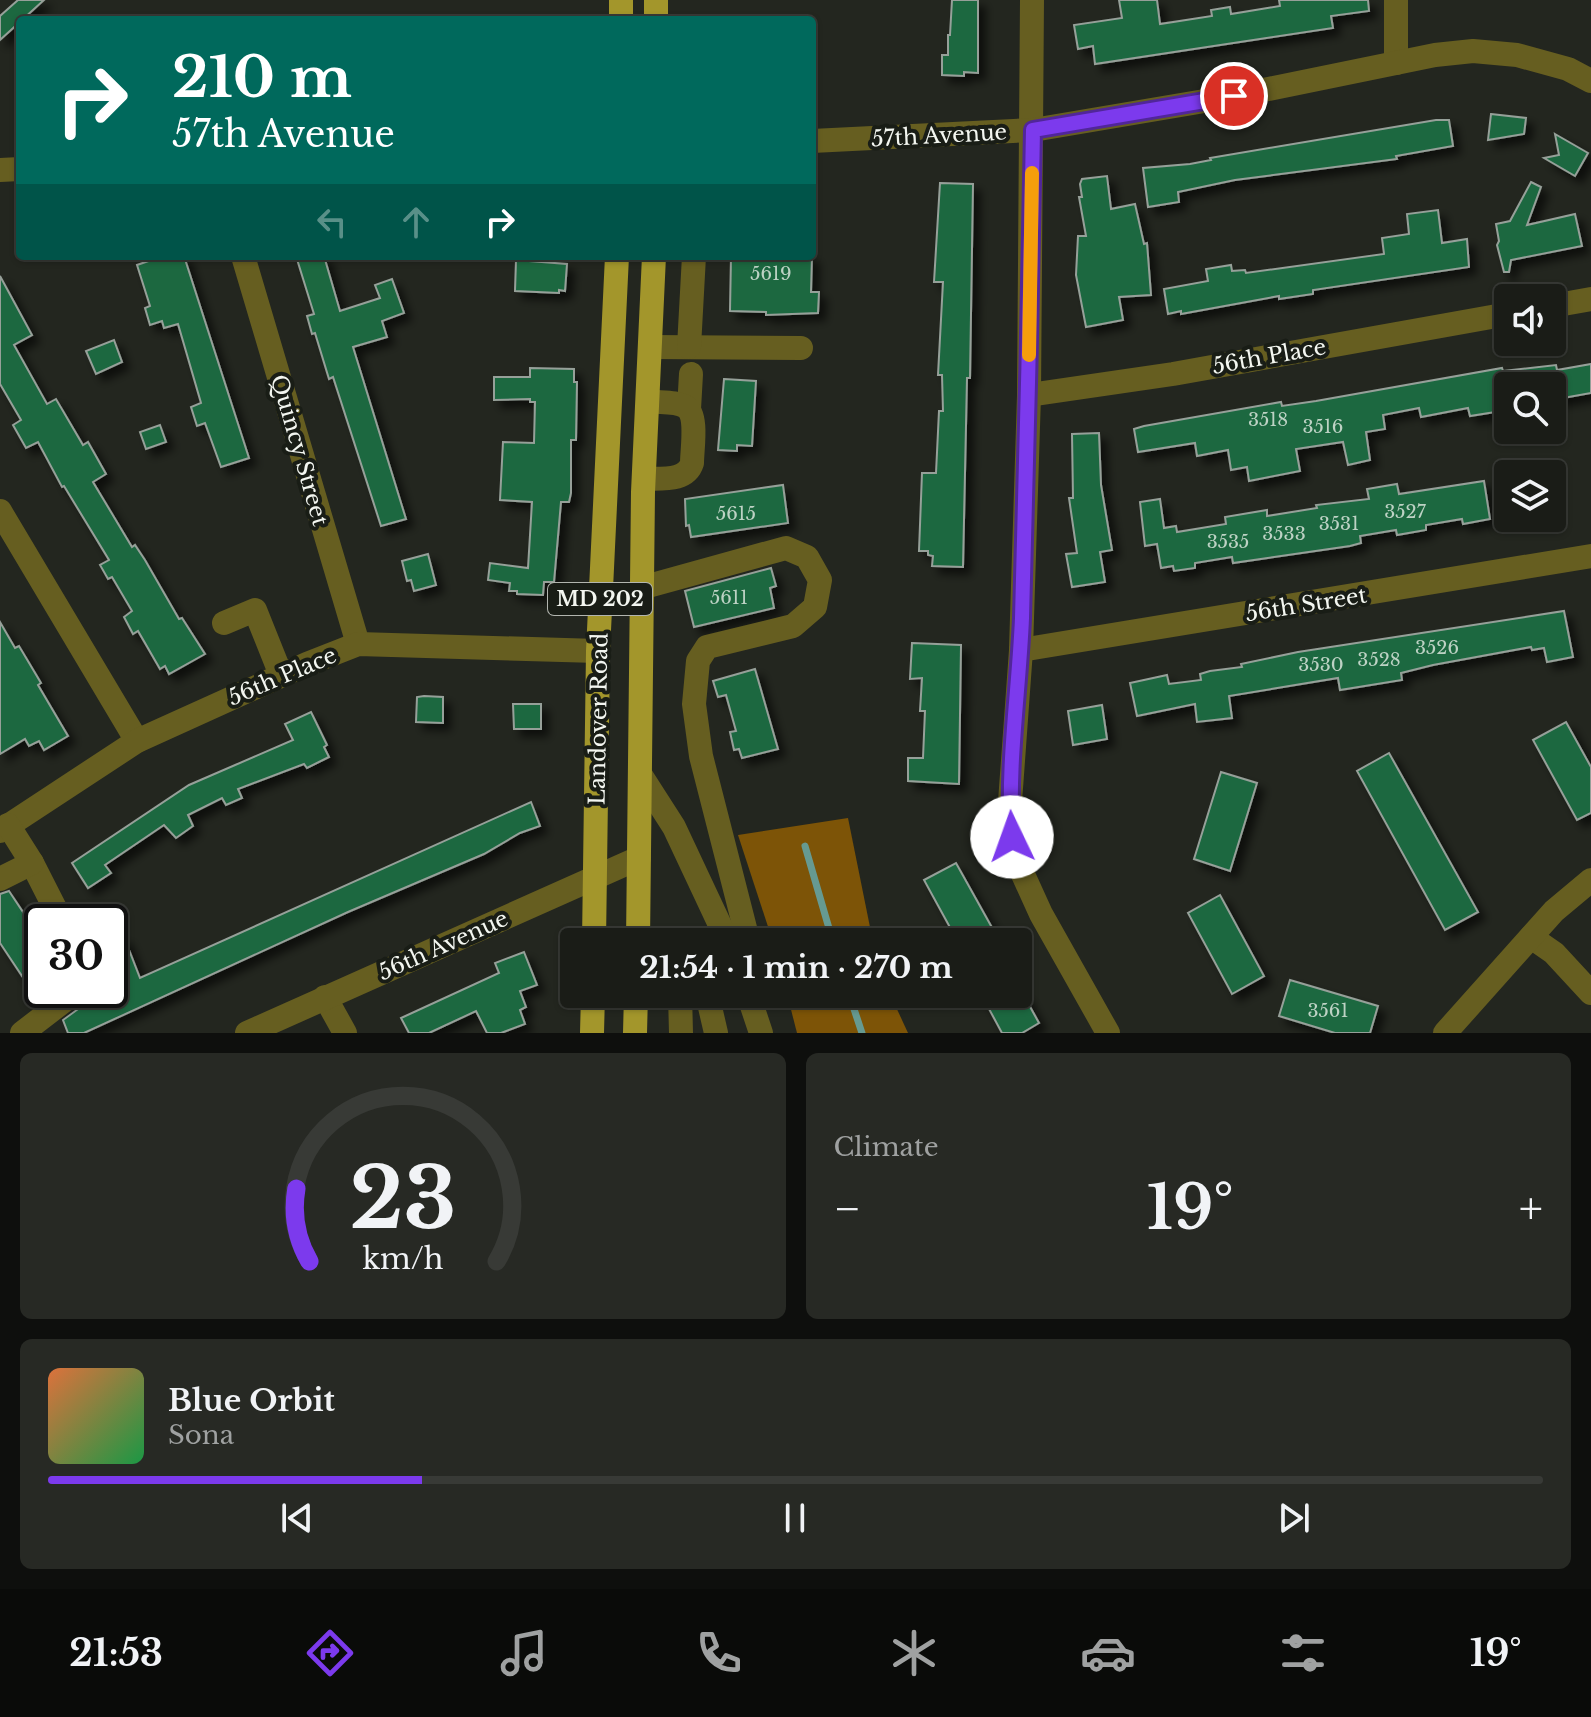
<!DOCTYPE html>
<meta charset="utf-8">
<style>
body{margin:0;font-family:"Libre Baskerville",serif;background:#272924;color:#f1f3f6;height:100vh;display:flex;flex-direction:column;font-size:30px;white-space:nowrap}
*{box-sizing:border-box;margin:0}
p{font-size:26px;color:#9fa1a1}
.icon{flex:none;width:44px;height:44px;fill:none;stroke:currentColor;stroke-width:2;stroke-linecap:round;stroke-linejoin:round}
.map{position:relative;height:1033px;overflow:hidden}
.details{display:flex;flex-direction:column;gap:20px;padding:20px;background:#0e0f0d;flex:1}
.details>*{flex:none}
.guide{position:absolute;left:16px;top:16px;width:800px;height:244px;border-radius:8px;box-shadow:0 2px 6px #0004,0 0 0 2px #383a36;background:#00695c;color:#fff;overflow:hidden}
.buttons{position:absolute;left:1494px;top:284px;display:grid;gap:16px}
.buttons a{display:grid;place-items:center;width:72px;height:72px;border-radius:8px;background:#1a1c17;box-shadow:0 2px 6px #0004,0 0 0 2px #383a36;font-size:40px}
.speed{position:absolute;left:24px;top:904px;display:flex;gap:16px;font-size:40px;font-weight:700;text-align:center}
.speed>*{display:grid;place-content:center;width:104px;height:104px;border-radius:50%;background:#1a1c17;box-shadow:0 2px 6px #0004,0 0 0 2px #383a36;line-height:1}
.speed .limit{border:4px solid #111;border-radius:12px;background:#fff;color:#111}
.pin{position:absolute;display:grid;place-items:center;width:68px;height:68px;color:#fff;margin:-34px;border:4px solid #fff;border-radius:50%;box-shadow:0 2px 8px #0007}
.me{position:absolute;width:88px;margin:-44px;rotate:357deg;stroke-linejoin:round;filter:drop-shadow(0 0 6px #0008)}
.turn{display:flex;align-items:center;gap:28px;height:168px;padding:0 24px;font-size:36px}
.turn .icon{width:104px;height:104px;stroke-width:2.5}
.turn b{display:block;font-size:56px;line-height:68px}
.lanes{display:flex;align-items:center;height:76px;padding:0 24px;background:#0003;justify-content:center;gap:40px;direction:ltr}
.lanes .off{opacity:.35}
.big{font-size:60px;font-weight:700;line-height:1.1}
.details .tile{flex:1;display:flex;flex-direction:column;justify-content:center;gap:12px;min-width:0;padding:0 28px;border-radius:12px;background:#272924}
.details .dial{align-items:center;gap:0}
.dial svg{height:208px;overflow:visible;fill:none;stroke:#383a36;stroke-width:7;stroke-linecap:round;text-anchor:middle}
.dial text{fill:#f1f3f6;stroke:none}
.song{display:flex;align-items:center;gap:24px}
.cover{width:96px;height:96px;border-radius:12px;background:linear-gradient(135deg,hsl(20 70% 55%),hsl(140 70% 35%))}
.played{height:8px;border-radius:4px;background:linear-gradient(90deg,#7c3aed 25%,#383a36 25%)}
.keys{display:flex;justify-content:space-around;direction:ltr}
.heat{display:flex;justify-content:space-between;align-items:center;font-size:44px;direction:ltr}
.details .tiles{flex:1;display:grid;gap:20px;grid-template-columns:1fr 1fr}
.tile:last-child{grid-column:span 2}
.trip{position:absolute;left:560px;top:928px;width:472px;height:80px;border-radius:8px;background:#1a1c17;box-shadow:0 2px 6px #0004,0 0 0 2px #383a36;font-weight:700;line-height:80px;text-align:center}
.menu{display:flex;height:128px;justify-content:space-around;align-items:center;background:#0a0b09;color:#9fa1a1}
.menu .icon{width:56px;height:56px}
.menu .on{color:#7c3aed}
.menu b{font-size:36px;color:#f1f3f6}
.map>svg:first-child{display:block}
.forest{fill:#7d5407}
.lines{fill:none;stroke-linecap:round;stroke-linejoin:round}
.stream{stroke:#669a91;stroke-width:7}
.building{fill:#1b6841;stroke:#96a099;stroke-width:2;filter:url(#shadow)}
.minor{stroke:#665e20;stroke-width:24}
.major{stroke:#a3962b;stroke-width:24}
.route-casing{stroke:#51269a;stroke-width:20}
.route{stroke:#7c3aed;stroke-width:14}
.slow{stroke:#f59e0b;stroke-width:14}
.labels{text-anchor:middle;stroke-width:8;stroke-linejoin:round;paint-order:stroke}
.number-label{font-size:18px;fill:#bdd2c4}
.shield{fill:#191d16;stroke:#b2b5af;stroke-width:2}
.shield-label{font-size:20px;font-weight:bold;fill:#f3f6f0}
.street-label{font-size:22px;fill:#f3f6f0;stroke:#191d16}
</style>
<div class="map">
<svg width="1591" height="1033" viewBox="0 0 1591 1033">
<defs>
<filter id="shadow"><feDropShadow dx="7" dy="7" stdDeviation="4" flood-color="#0009"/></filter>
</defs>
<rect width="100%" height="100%" fill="#23261f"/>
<!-- forest -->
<g class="forest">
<polygon points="848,818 873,942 773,942 738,835"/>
<polygon points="787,994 890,994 908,1033 797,1033"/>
</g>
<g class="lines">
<!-- stream -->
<g class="stream">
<polyline points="805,846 833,942"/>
<polyline points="849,994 862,1033"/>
</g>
</g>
<!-- building -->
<g class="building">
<polygon points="18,0 44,0 0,40 0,16"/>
<polygon points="952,0 978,0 978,73 964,72 964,76 942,75 942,55 948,55 948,35 950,35"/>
<polygon points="1119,0 1157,0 1160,24 1212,16 1211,10 1230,7 1231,14 1280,6 1279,0 1368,0 1369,11 1331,16 1333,28 1095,64 1093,46 1078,49 1074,25 1122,18"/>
<polygon points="1491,114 1526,118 1524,134 1488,140"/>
<polygon points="1436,120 1449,120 1453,146 1396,156 1397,159 1235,180 1178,192 1179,202 1148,207 1143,168 1190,164 1211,160 1210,158"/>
<polygon points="1555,134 1588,153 1575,176 1544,158 1559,155"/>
<polygon points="1107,176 1111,209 1135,204 1144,244 1147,243 1151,295 1119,297 1123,320 1086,327 1076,275 1078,236 1086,236 1079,197 1082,197 1080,184 1082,179"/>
<polygon points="1531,182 1541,187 1527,225 1575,214 1582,246 1511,260 1509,272 1504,272 1497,245 1499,241 1496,224 1510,221"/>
<polygon points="940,183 973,184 970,378 967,378 963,567 932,566 933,556 928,555 928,551 919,551 922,473 936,473 939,411 943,411 942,375 938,375 943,282 934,282"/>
<polygon points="1438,210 1442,243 1467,239 1469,267 1313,290 1313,294 1279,299 1279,296 1181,314 1181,311 1168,314 1164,289 1208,281 1206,269 1231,265 1232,271 1245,270 1246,273 1384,254 1382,238 1409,234 1407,214"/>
<polygon points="163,256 184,256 249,458 221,467 205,423 197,426 191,407 201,403 178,324 164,328 162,321 150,325 145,308 150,306 137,265"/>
<polygon points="296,256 324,256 340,311 380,298 375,285 392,279 404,313 382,321 387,337 353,347 406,519 381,526 333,377 329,379 315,333 312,334 307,316 314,314"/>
<polygon points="731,256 812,256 811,292 819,292 818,313 766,315 766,312 730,311"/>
<polygon points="516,260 567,264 565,291 559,290 559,293 515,291"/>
<polygon points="0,276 32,335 14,345 47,404 56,399 83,445 88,442 106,474 93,482 132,547 135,545 145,560 179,619 182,618 205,654 169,674 165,666 160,669 138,631 133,634 124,617 132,611 112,577 108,579 100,565 109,560 64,486 62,487 38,442 26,448 13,425 21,420 0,384"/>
<polygon points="114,340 122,362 96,374 86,351"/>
<polygon points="1591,364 1591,393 1552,400 1552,386 1508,386 1508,410 1470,416 1468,408 1421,417 1419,408 1383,415 1385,429 1366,432 1370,460 1348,465 1343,442 1296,449 1300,471 1249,481 1247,467 1231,470 1228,450 1197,456 1195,443 1138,452 1134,429 1144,426 1281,402 1282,406 1316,401 1502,368 1503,371 1556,365 1557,370"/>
<polygon points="530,368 574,369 574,382 577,382 576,440 571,440 571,493 569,502 561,502 554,582 544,582 543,595 517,594 517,591 509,591 510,583 488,580 490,563 528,568 532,502 500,500 503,442 534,443 535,402 530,402 530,399 494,400 494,377 530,377"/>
<polygon points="724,379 756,381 752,446 737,445 737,451 718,450"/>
<polygon points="160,425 166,442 146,449 140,432"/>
<polygon points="1099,433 1101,485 1112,550 1100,552 1105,582 1072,587 1066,554 1077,553 1069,498 1073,498 1072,434"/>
<polygon points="1484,481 1490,519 1463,524 1462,519 1426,525 1426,530 1397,535 1396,530 1360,536 1361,543 1350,546 1233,563 1232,557 1195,563 1195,568 1174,571 1173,566 1161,568 1157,544 1145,546 1140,502 1160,499 1164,528 1176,526 1177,532 1226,524 1225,517 1267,510 1267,516 1317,508 1316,505 1369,499 1367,489 1397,484 1399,494"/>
<polygon points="783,485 788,523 691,537 689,525 686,526 685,499"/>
<polygon points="428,554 436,585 414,591 411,580 407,581 402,561"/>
<polygon points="771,568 776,586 770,588 774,608 694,627 685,591"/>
<polygon points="1564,611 1573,657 1547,662 1544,648 1532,650 1531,647 1433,665 1401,673 1402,680 1340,690 1338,678 1229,696 1232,718 1197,722 1195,704 1137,716 1130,683 1167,675 1169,684 1201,680 1200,674 1210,671 1242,667 1241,664 1298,652"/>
<polygon points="0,622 15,648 19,646 41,683 38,685 68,736 44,750 39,741 29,746 25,739 0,754"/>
<polygon points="912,643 961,645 959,784 908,781 908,758 923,758 925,711 920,711 922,678 910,679"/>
<polygon points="755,669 778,749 742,758 739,749 734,750 730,732 736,731 726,695 718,697 713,681"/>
<polygon points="424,696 443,697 443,723 416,722 417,697"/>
<polygon points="513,704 541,704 541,729 514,729"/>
<polygon points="1102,705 1107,739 1073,745 1068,711"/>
<polygon points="311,712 327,745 324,747 329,757 307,768 304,764 238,789 242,798 226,805 222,798 188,815 193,826 176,838 164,825 105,865 111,873 88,888 72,863 189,785 293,740 285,724"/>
<polygon points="1566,722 1591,767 1591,813 1577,820 1533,740"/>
<polygon points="1389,753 1478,912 1445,930 1357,771"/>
<polygon points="1221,772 1257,783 1230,871 1194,859"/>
<polygon points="531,802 540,826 520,833 484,854 348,912 84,1033 68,1033 63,1020 85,1004 99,997 96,990 110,990 110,942 124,937 140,978"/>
<polygon points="956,863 1000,942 958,942 924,880"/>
<polygon points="9,891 29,921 32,919 42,934 42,962 22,976 0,943 0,894"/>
<polygon points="1220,895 1264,976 1232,994 1188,913"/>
<polygon points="524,952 537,985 520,991 526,1007 520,1010 525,1024 501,1033 487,1033 476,1011 429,1033 409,1033 401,1018 499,973 495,963"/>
<polygon points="1290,980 1378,1006 1370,1033 1335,1033 1279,1016"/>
<polygon points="981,994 1023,994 1039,1023 1022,1033 1002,1033"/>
</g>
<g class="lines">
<!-- minor -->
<g class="minor">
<polyline points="1032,0 1029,395 1021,650 1010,802 1012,837 1021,870 1041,914 1108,1033"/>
<polyline points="1396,0 1396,63"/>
<polyline points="812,141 1033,130 1234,96 1435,55 1473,51 1517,55 1568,69 1591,81"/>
<polyline points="0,170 20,169"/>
<polyline points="243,256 358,644"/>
<polyline points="1552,306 1591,299"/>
<polyline points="650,347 801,348"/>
<polyline points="689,347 694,256"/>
<polyline points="1029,395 1173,374 1508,314"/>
<polyline points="689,409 691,374"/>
<path d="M644 479C661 478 686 482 692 463 692 449 698 416 686 407 677 401 658 403 648 401"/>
<polyline points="0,511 137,741"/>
<polyline points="641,588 786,548 807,557 820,580 815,607 793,626 707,647 698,661 694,704 701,756 746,932 742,942"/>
<polyline points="224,623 255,610 281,675"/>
<polyline points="1021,650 1591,556"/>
<polyline points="640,774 674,827 728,942"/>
<polyline points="0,831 137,741 307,664 358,644 598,651"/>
<polyline points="32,863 62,922"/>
<polyline points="0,879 32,863 8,825"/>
<polyline points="1531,937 1554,953 1591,993"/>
<polyline points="680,994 681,1033"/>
<polyline points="707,994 716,1033"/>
<polyline points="748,994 761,1033"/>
<polyline points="325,997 345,1033"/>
<polyline points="22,1033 78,990"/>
<polyline points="247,1033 639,858"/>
<polyline points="1445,1033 1554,911 1591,880"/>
</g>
<!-- major -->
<g class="major">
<polyline points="621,20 621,0"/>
<polyline points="656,20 656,0"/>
<polyline points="594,942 598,651 617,256"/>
<polyline points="638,942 643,492 654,256"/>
<polyline points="592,1033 593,994"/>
<polyline points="635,1033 636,994"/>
</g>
</g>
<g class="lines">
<!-- route casing -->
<g class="route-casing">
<path id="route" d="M1012 837C1007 764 1019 691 1022 618 1027 455 1030 293 1033 130L1234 96"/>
</g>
<!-- route -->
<use href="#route" class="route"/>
<!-- slow -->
<polyline class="slow" points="1029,355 1032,173"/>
</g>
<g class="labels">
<!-- number labels -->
<g class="number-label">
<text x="771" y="280">5619</text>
<text x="1268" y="426">3518</text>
<text x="1323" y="433">3516</text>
<text x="1405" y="518">3527</text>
<text x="736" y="520">5615</text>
<text x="1339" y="530">3531</text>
<text x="1284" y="540">3533</text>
<text x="1228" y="548">3535</text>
<text x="729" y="604">5611</text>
<text x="1437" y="654">3526</text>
<text x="1379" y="666">3528</text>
<text x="1321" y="671">3530</text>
<text x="1328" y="1017">3561</text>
</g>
<!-- shield labels -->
<rect class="shield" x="548" y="583" width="104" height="32" rx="6"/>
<g class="shield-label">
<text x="600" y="606">MD 202</text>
</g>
<!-- street labels -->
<g class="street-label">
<text transform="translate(939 135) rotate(-3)" y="8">57th Avenue</text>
<text transform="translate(1269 356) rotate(-10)" y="8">56th Place</text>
<text transform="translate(300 450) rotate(74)" y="8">Quincy Street</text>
<text transform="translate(1306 604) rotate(-9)" y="8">56th Street</text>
<text transform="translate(282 676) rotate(-23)" y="8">56th Place</text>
<text transform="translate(598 719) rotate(-89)" y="8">Landover Road</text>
<text transform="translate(443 945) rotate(-24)" y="8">56th Avenue</text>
</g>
</g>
</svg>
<div class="buttons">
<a><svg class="icon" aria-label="sound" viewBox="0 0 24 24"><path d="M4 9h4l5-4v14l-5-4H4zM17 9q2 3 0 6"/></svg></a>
<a><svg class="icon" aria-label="search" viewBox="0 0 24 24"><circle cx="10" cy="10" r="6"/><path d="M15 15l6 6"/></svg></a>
<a><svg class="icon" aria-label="layers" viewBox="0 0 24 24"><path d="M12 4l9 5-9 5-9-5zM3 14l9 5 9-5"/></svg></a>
</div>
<div class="speed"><div class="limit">30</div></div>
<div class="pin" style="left:1234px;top:96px;background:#d93025"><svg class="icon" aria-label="arrive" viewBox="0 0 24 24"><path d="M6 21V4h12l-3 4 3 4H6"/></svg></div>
<svg class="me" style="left:1012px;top:837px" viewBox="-20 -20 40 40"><circle r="19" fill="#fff"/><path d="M0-13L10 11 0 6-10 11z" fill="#7c3aed"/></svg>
<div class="trip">21:54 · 1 min · 270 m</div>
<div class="guide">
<div class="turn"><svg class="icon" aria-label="right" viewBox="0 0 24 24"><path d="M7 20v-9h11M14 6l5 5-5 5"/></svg><div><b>210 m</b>57th Avenue</div></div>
<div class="lanes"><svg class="icon off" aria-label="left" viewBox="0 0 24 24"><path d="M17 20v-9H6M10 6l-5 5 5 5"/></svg><svg class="icon off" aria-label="ahead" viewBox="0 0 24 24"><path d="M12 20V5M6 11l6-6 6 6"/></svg><svg class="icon" aria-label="right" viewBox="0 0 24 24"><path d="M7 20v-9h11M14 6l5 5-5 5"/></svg></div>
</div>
</div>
<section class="details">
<div class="tiles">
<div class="tile dial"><svg viewBox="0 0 100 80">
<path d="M14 69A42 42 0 1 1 86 69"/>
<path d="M14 69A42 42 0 0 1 9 41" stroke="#7c3aed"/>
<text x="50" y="56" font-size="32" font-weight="700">23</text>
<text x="50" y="72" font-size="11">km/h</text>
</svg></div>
<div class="tile"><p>Climate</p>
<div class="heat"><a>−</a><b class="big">19°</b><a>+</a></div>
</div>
<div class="tile">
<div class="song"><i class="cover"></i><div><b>Blue Orbit</b><p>Sona</p></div></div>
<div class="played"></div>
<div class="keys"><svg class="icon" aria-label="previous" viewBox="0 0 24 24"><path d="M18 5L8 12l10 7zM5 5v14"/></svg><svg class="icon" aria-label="pause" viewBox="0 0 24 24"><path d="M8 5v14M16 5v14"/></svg><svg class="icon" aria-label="next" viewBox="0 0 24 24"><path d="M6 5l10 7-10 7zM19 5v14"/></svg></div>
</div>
</div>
</section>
<nav class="menu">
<b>21:53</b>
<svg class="icon on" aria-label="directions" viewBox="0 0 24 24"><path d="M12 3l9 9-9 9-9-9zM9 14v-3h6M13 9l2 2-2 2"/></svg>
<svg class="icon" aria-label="music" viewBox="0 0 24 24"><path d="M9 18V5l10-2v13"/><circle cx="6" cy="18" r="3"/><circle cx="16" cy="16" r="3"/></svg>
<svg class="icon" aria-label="phone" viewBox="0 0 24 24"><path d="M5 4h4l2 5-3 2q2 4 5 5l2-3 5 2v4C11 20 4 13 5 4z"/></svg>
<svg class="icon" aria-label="climate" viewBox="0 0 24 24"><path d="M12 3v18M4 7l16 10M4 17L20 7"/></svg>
<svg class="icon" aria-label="car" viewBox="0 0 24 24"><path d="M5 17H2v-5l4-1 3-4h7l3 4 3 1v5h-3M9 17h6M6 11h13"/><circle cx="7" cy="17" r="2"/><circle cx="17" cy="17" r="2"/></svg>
<svg class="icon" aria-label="filters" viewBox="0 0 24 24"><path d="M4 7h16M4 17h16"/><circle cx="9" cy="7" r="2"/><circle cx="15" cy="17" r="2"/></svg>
<b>19°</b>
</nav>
